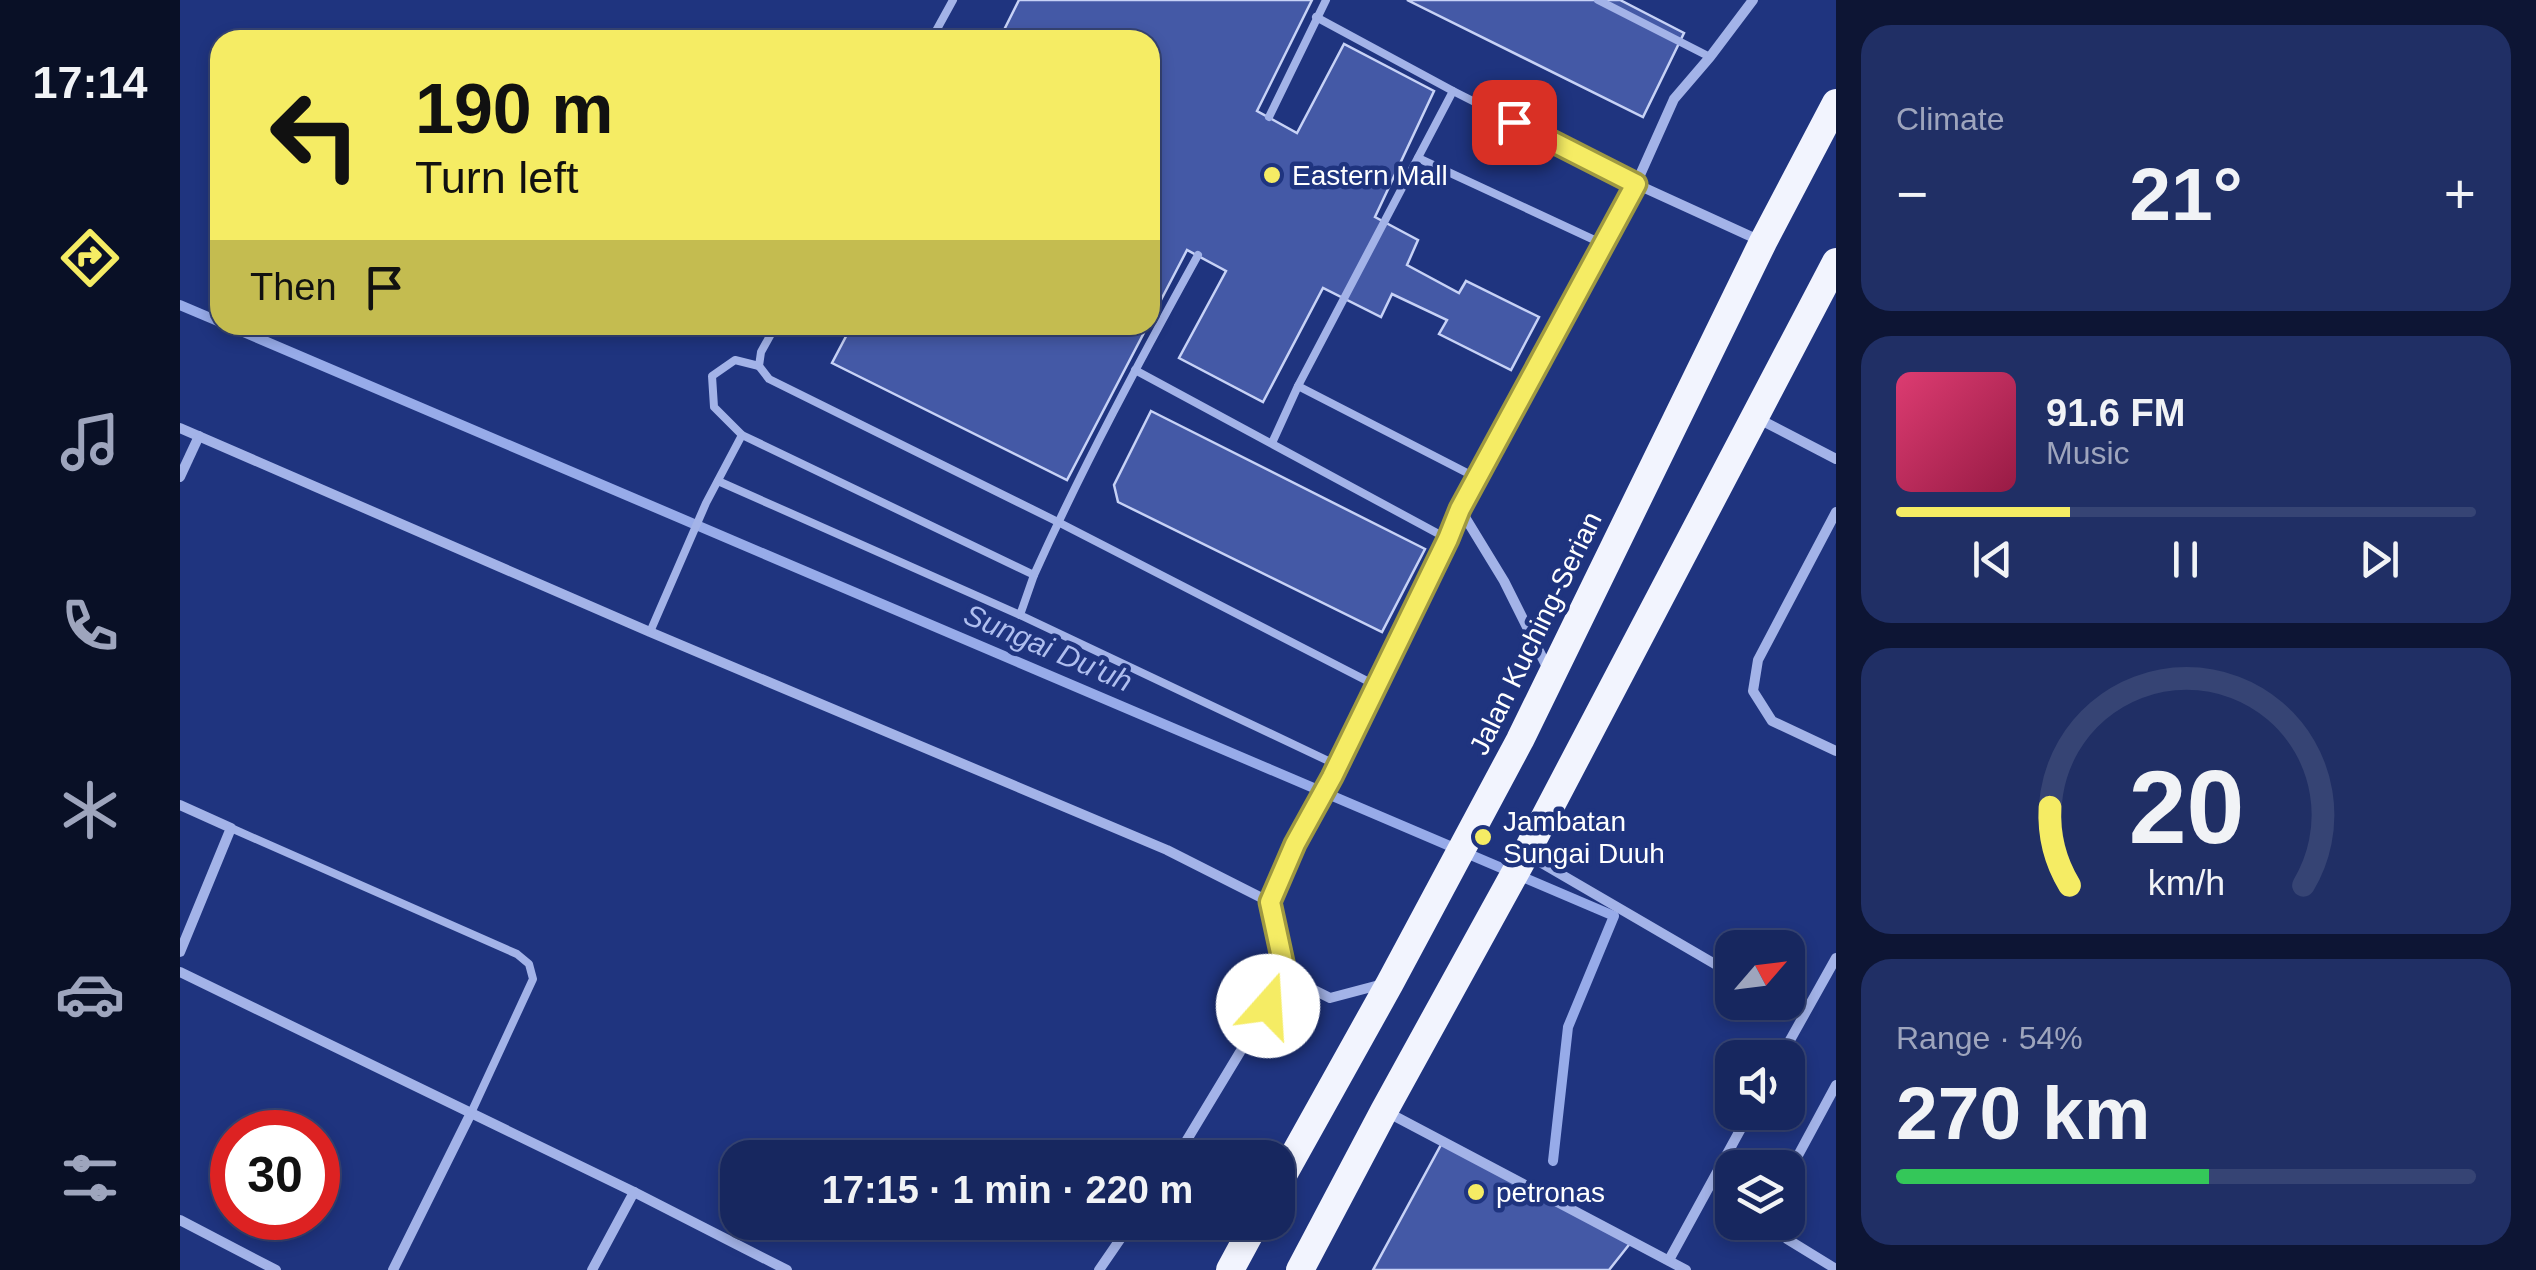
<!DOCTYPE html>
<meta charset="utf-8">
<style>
body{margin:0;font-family:Helvetica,sans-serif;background:#202f65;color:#f1f3f6;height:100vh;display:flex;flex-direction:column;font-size:38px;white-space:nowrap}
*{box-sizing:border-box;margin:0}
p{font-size:32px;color:#9ea5bd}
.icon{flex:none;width:55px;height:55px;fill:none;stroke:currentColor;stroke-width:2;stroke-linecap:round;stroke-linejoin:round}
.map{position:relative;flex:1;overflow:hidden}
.drawer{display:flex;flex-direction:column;gap:25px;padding:25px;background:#0d1534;width:700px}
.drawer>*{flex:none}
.top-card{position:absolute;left:30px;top:30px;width:950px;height:305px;border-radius:30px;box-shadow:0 5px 15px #0003,0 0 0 2px #364474;background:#f5ec64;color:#111;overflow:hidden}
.needle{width:65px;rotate:62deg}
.fabs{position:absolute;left:1535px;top:930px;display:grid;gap:20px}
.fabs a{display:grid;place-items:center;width:90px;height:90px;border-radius:20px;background:#17275f;box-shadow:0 5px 15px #0003,0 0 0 2px #364474;font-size:50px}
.speed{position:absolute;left:30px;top:1110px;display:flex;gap:20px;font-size:50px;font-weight:700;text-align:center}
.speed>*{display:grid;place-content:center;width:130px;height:130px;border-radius:50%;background:#17275f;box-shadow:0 5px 15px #0003,0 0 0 2px #364474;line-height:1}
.speed .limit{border:15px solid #d22;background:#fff;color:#111}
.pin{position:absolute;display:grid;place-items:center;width:85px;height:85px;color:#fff;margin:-42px;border-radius:20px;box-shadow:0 5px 15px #0006}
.me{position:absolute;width:110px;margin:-55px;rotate:19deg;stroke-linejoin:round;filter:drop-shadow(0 0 8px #0008)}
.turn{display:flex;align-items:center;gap:35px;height:210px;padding:0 40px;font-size:45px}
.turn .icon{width:130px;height:130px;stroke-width:2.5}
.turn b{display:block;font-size:70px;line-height:85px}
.then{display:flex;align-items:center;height:95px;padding:0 40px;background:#0003;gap:20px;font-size:38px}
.big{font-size:75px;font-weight:700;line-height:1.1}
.drawer .tile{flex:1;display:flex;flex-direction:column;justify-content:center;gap:15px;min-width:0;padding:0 35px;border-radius:30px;background:#202f65}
.drawer .dial{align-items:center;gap:0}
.dial svg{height:260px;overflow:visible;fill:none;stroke:#364474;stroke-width:7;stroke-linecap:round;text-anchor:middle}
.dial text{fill:#f1f3f6;stroke:none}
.song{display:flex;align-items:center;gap:30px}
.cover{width:120px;height:120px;border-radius:15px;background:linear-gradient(135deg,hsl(340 70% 55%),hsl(340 70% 35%))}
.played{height:10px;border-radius:5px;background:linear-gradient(90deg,#f5ec64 30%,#364474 30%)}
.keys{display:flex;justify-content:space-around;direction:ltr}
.heat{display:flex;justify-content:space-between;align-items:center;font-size:55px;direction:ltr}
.charge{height:15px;border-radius:8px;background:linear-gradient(90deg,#34c759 54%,#364474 0)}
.trip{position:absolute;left:540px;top:1140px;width:575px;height:100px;border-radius:30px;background:#17275f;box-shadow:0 5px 15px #0003,0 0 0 2px #364474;font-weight:700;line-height:100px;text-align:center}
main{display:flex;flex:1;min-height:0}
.dock{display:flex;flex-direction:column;width:180px;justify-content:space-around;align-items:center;background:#091026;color:#9ea5bd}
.dock .icon{width:70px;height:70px}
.dock .selected{color:#f5ec64}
.dock b{font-size:45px;color:#f1f3f6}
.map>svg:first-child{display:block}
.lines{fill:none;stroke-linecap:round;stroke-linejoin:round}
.stream{stroke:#97abe9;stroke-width:10}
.building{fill:#4459a6;stroke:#c7d2f6;stroke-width:2.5}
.service{stroke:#a3b3e8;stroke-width:8}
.minor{stroke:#a3b3e8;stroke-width:10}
.trunk{stroke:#f2f4fe;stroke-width:28}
.route-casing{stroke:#9f9941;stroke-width:25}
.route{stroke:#f5ec64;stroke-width:18}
.poi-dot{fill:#f5ec64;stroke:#1f347f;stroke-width:4}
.labels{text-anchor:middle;stroke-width:9;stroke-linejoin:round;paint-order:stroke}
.poi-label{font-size:28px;fill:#fff;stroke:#1f347f;text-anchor:start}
.street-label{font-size:28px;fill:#fff;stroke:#1f347f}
.water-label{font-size:30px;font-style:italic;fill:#afbeef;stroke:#1f347f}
</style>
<main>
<nav class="dock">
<b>17:14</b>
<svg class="icon selected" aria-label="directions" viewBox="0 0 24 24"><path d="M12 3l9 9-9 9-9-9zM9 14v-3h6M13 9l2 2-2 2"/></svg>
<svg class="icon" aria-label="music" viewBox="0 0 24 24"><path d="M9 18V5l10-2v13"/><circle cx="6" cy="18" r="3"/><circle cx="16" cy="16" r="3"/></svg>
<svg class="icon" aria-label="phone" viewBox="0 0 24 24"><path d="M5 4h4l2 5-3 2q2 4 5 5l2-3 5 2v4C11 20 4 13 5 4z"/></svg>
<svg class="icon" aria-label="climate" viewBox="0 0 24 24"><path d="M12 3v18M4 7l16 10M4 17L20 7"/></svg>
<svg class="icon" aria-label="car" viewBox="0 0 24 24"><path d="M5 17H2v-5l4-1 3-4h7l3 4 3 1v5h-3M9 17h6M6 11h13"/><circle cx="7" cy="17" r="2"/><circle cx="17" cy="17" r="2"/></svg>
<svg class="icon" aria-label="filters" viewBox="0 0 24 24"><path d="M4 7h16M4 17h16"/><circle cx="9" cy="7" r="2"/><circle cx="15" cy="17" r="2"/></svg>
</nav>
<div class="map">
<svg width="1656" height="1270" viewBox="0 0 1656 1270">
<rect width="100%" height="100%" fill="#1f347f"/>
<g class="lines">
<!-- stream -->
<g class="stream">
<polyline points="0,305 40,322"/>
<polyline points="47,325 1434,916 1388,1027 1373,1161"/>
</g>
</g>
<!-- building -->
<g class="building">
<polygon points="839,0 1132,0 1077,111 1117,133 1164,44 1254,91 1195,217 1238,240 1227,265 1279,293 1286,281 1359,317 1331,370 1259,334 1267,320 1212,294 1201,317 1143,288 1083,402 999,358 1046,271 1007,250 970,321 970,40 819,40"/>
<polygon points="1227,0 1440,0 1504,33 1463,117"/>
<polygon points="672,325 968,325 887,480 652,363"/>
<polygon points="971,411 1245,549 1202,632 938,502 934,485"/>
<polygon points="1262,1143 1452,1241 1429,1270 1193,1270"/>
</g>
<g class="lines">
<!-- service -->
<g class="service">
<polyline points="1418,0 1530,57"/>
<polyline points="1136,17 1273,91 1456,184"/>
<polyline points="751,40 773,0"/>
<polyline points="1089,117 1146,0"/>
<polyline points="1238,158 1423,244"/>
<polyline points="596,325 581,352 579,366 589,379 878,522 1197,686"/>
<polyline points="955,370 1268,539"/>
<polyline points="1118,386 1297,478"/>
<polyline points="562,435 534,407 532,376 555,360 579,366"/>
<polyline points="1092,443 1118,386 1273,91"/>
<polyline points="538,481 840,615"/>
<path d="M854 575C903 466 960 360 1018 255"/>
<polyline points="470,632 526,503 562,435 854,575 840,615 1157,765"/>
<polyline points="51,828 337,954 349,964 353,979 291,1113"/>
</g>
<!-- minor -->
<g class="minor">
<polyline points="1456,184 1583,242"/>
<polyline points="1575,417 1656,459"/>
<polyline points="0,428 470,632 987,850 1090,902"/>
<polyline points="0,477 19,436"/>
<polyline points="1280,509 1324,581 1368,669"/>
<polyline points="1656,512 1578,660 1573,691 1592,721 1656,751"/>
<polyline points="0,805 51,828 0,952"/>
<polyline points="1346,854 1552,974"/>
<polyline points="0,972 454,1192 607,1270"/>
<polyline points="1106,976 1150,998 1203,984"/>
<polyline points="1604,1002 1624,1014"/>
<polyline points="1600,1058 1656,958"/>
<polyline points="1205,1111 1506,1270"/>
<polyline points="996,1158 1106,976 1090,902 1115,845 1152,777 1268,539 1280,509 1456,184 1494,99 1530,57 1573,0"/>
<polyline points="1608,1174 1656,1085"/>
<polyline points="0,1220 96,1270"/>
<polyline points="1598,1222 1607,1239 1656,1269"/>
<polyline points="1489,1260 1570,1112"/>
<polyline points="213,1270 291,1113"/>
<polyline points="412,1270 454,1192"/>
<polyline points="919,1270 952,1222"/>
</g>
<!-- trunk -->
<g class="trunk">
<polyline points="1098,1184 1210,983 1340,740 1583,242 1656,103"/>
<polyline points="1050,1270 1076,1222"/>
<polyline points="1120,1270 1204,1111 1346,853 1656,262"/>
</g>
</g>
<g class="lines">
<!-- route casing -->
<g class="route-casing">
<polyline id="route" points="1088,1006 1106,976 1090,902 1115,844 1152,777 1268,539 1280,509 1456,184 1334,122"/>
</g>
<!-- route -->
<use href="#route" class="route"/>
</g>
<!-- markers -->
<g class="poi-dot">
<circle cx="1092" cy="175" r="10"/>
<circle cx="1303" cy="837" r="10"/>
<circle cx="1296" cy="1192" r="10"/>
</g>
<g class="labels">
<!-- poi labels -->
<g class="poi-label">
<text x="1112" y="185">Eastern Mall</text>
<text x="1323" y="831">Jambatan<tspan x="1323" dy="32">Sungai Duuh</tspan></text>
<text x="1316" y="1202">petronas</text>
</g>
<!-- street labels -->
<g class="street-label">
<text transform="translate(1355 633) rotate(-64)" y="10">Jalan Kuching-Serian</text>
</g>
<!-- water labels -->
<g class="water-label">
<text transform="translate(868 648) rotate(23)" y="10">Sungai Du'uh</text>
</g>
</g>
</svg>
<div class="fabs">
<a><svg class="needle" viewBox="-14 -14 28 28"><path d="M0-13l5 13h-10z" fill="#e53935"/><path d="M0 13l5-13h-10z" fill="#9ea5bd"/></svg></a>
<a><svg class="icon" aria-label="sound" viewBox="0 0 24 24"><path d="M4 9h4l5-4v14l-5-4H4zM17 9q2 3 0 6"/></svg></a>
<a><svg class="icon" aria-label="layers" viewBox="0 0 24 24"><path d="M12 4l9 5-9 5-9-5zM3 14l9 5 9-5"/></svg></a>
</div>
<div class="speed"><div class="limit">30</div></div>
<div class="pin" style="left:1334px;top:122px;background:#d93025"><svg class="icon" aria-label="arrive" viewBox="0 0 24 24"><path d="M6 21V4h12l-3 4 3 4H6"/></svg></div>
<svg class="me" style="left:1088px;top:1006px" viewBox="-20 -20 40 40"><circle r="19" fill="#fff"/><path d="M0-13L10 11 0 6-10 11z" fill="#f5ec64"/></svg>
<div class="trip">17:15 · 1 min · 220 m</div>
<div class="top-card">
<div class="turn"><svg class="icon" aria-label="left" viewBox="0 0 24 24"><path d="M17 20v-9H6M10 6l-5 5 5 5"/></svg><div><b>190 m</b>Turn left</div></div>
<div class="then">Then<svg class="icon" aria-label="arrive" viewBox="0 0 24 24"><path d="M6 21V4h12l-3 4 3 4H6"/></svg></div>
</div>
</div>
<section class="drawer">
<div class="tile"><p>Climate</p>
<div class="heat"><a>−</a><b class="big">21°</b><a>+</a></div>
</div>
<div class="tile">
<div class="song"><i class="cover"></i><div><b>91.6 FM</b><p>Music</p></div></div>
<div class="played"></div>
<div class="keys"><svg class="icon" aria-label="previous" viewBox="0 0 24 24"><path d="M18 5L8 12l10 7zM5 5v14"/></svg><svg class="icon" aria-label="pause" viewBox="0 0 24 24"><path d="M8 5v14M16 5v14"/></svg><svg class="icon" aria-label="next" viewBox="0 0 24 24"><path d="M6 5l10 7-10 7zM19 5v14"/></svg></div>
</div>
<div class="tile dial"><svg viewBox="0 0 100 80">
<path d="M14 69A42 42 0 1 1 86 69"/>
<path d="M14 69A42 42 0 0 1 8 45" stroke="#f5ec64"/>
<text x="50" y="56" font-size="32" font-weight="700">20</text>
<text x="50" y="72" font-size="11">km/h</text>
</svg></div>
<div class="tile"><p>Range · 54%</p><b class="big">270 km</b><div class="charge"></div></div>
</section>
</main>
